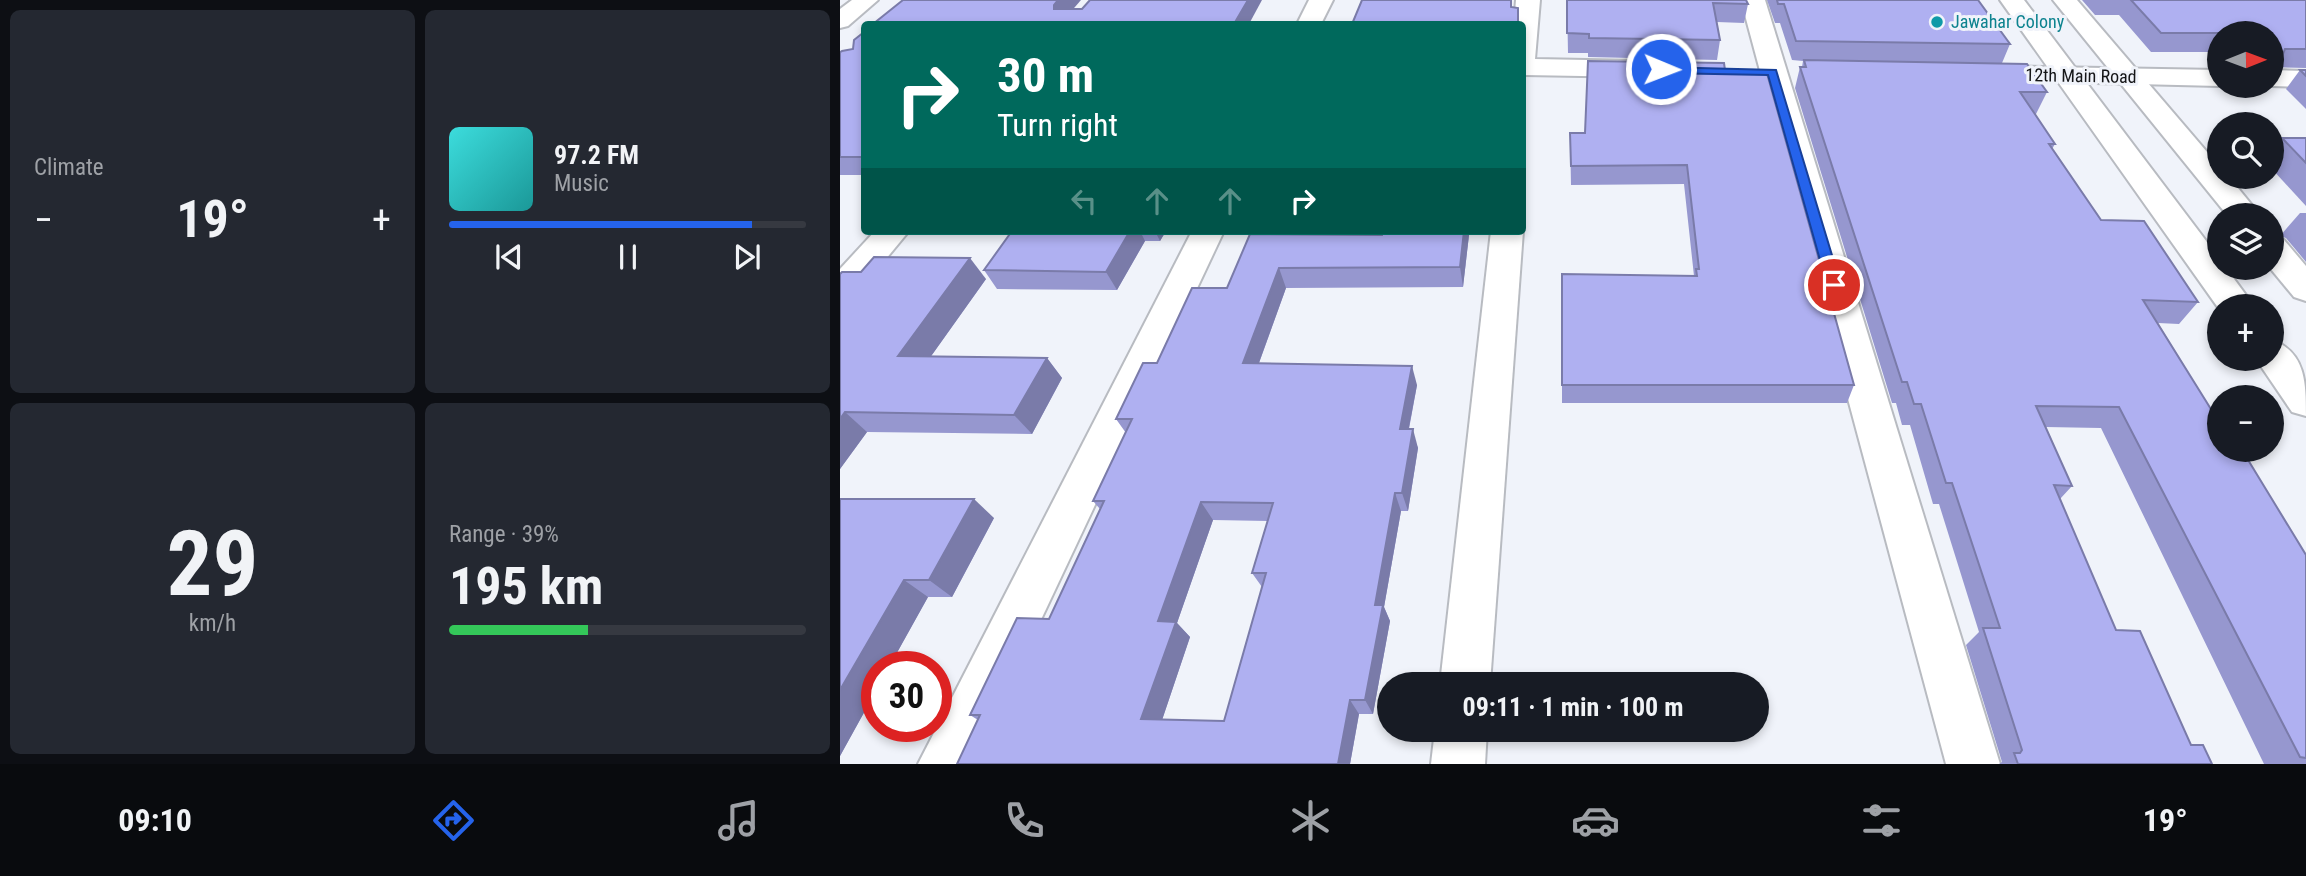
<!DOCTYPE html>
<meta charset="utf-8">
<style>
body{margin:0;font-family:"Roboto Condensed",sans-serif;background:#242831;color:#f1f3f6;height:100vh;display:flex;flex-direction:column;font-size:26px;white-space:nowrap}
*{box-sizing:border-box;margin:0}
p{font-size:23px;color:#9ea1a6}
.icon{flex:none;width:38px;height:38px;fill:none;stroke:currentColor;stroke-width:2;stroke-linecap:round;stroke-linejoin:round}
.map{position:relative;flex:1;overflow:hidden}
.side{display:flex;flex-direction:column;gap:10px;padding:10px;background:#0d0f14;width:840px}
.side>*{flex:none}
.hud{position:absolute;left:21px;top:21px;width:665px;height:214px;border-radius:7px;box-shadow:0 4px 10px #0003;background:#00695c;color:#fff;overflow:hidden}
.needle{width:46px;rotate:89deg}
.fabs{position:absolute;left:1367px;top:21px;display:grid;gap:14px}
.fabs a{display:grid;place-items:center;width:77px;height:77px;border-radius:50%;background:#171b24;box-shadow:0 4px 10px #0003;font-size:35px}
.speed{position:absolute;left:21px;top:651px;display:flex;gap:14px;font-size:35px;font-weight:700;text-align:center}
.speed>*{display:grid;place-content:center;width:91px;height:91px;border-radius:50%;background:#171b24;box-shadow:0 4px 10px #0003;line-height:1}
.speed .limit{border:10px solid #d22;background:#fff;color:#111}
.pin{position:absolute;display:grid;place-items:center;width:60px;height:60px;color:#fff;margin:-30px;border:4px solid #fff;border-radius:50%;box-shadow:0 2px 7px #0007}
.me{position:absolute;width:77px;margin:-38px;rotate:91deg;stroke-linejoin:round;filter:drop-shadow(0 0 5px #0008)}
.turn{display:flex;align-items:center;gap:24px;height:147px;padding:0 21px;font-size:32px}
.turn .icon{width:91px;height:91px;stroke-width:2.5}
.turn b{display:block;font-size:49px;line-height:60px}
.lanes{display:flex;align-items:center;height:66px;padding:0 21px;background:#0003;justify-content:center;gap:35px;direction:ltr}
.lanes .off{opacity:.35}
.big{font-size:52px;font-weight:700;line-height:1.1}
.side .card{flex:1;display:flex;flex-direction:column;justify-content:center;gap:10px;min-width:0;padding:0 24px;border-radius:10px;background:#242831}
.side .dial{align-items:center;gap:0}
.dial b{font-size:91px;line-height:1}
.song{display:flex;align-items:center;gap:21px}
.cover{width:84px;height:84px;border-radius:10px;background:linear-gradient(135deg,hsl(180 70% 55%),hsl(180 70% 35%))}
.played{height:7px;border-radius:4px;background:linear-gradient(90deg,#2563eb 85%,#363941 85%)}
.keys{display:flex;justify-content:space-around;direction:ltr}
.heat{display:flex;justify-content:space-between;align-items:center;font-size:38px;direction:ltr}
.charge{height:10px;border-radius:5px;background:linear-gradient(90deg,#34c759 39%,#363941 0)}
.side .tiles{flex:1;display:grid;gap:10px;grid-template-columns:repeat(2,1fr)}
.trip{position:absolute;left:537px;top:672px;width:392px;height:70px;border-radius:35px;background:#171b24;box-shadow:0 4px 10px #0003;font-weight:700;line-height:70px;text-align:center}
.tabs{display:flex;height:112px;justify-content:space-around;align-items:center;background:#090b0e;color:#9ea1a6}
.tabs .icon{width:49px;height:49px}
.tabs .active{color:#2563eb}
.tabs b{font-size:32px;color:#f1f3f6}
main{display:flex;flex:1;min-height:0}
.map>svg:first-child{display:block}
.lines{fill:none;stroke-linecap:round;stroke-linejoin:round}
.minor-casing{stroke:#b8bbc1;stroke-width:4}
.tertiary-casing{stroke:#b8bbc1;stroke-width:4}
.minor{fill:#fff;fill-rule:evenodd}
.tertiary{fill:#fff;fill-rule:evenodd}
.wall{fill:#9697cf;fill-rule:evenodd}
.shaded-wall{fill:#7a7ba9}
.building{fill:#afb0f1;stroke:#7a7ba9;stroke-width:2;fill-rule:evenodd}
.route{fill:#2563eb;stroke:#184099;stroke-width:2}
.culture-dot{fill:#0f9aa8;stroke:#f0f3fa;stroke-width:2.5}
.labels{text-anchor:middle;stroke-width:6;stroke-linejoin:round;paint-order:stroke}
.far-culture-label{font-size:18px;fill:#0d838f;stroke:#f0f3fa;text-anchor:start}
.far-street-label{font-size:18px;fill:#141517;stroke:#f0f3fa}
</style>
<main>
<section class="side">
<div class="tiles">
<div class="card"><p>Climate</p>
<div class="heat"><a>−</a><b class="big">19°</b><a>+</a></div>
</div>
<div class="card">
<div class="song"><i class="cover"></i><div><b>97.2 FM</b><p>Music</p></div></div>
<div class="played"></div>
<div class="keys"><svg class="icon" aria-label="previous" viewBox="0 0 24 24"><path d="M18 5L8 12l10 7zM5 5v14"/></svg><svg class="icon" aria-label="pause" viewBox="0 0 24 24"><path d="M8 5v14M16 5v14"/></svg><svg class="icon" aria-label="next" viewBox="0 0 24 24"><path d="M6 5l10 7-10 7zM19 5v14"/></svg></div>
</div>
<div class="card dial"><b>29</b><p>km/h</p></div>
<div class="card"><p>Range · 39%</p><b class="big">195 km</b><div class="charge"></div></div>
</div>
</section>
<div class="map">
<svg width="1466" height="764" viewBox="0 0 1466 764">
<rect width="100%" height="100%" fill="#f0f3fa"/>
<g class="lines">
<!-- minor casing -->
<g class="minor-casing">
<g id="minor">
<polygon points="12,0 38,0 8,26 0,28 0,9"/>
<polygon points="469,0 493,0 481,24 457,24"/>
<polygon points="676,0 700,0 695,59 799,61 808,64 812,69 808,74 799,77 682,75 682,24 674,24"/>
<polygon points="901,0 925,0 1160,764 1106,764"/>
<polygon points="1143,66 1379,70 1379,86 1134,80 1130,74 1134,68"/>
<polygon points="1432,70 1466,71 1466,87 1432,86"/>
<polygon points="682,230 683,231 650,684 600,684 651,231"/>
<polygon points="35,231 69,231 12,300 0,303 0,269"/>
<polygon points="352,231 384,231 133,764 78,764"/>
<polygon points="595,730 647,730 645,764 591,764"/>
</g>
</g>
<!-- tertiary casing -->
<g class="tertiary-casing">
<g id="tertiary">
<polygon points="1160,0 1184,0 1379,258 1379,268 1386,268 1414,306 1379,306 1379,309"/>
<polygon points="1213,0 1237,0 1379,166 1379,177 1389,177 1420,215 1387,215"/>
<polygon points="1432,237 1444,240 1466,266 1466,301 1454,297 1430,268"/>
<path d="M1432 340C1466 352 1466 384 1466 416L1452 412 1416 359H1432Z"/>
</g>
</g>
<!-- minor -->
<use href="#minor" class="minor"/>
<!-- tertiary -->
<use href="#tertiary" class="tertiary"/>
</g>
<!-- wall -->
<g class="wall">
<polygon points="727,0 908,4 904,23 877,22 880,40 877,60 748,57 748,53 728,53"/>
<polygon points="927,0 1138,0 1170,44 1162,63 1207,92 1196,114 1195,114 1215,144 1212,149 1261,220 1358,302 1339,324 1318,323 1379,422 1466,555 1466,764 1424,764 1261,428 1206,427 1232,486 1220,499 1276,630 1351,745 1372,764 1159,764 1162,762 1126,645 1139,632 1099,504 1093,504 1070,425 1062,425 1056,403 1052,403 955,88 960,67 962,67 963,61 952,60 940,23 935,23"/>
<polygon points="1242,0 1466,0 1466,68 1434,67 1432,70 1432,33 1379,33 1379,52 1311,52 1279,15 1255,15"/>
<polygon points="24,32 24,175 0,175 0,52 13,49"/>
<polygon points="885,70 1014,385 1007,403 722,403 722,274 854,276 844,184 731,185 730,133 745,133"/>
<polygon points="1460,70 1466,70 1466,109 1446,89"/>
<polygon points="1442,138 1466,138 1466,206 1432,169 1432,151"/>
<polygon points="1460,213 1466,213 1466,262 1446,238 1440,236"/>
<polygon points="172,231 326,231 320,241 305,241 277,290 157,289 144,270"/>
<path d="M543 231H641L640 235H629L623 287 446 288 419 363 577 385 569 429 578 448 568 511H561L544 607 550 621 533 714H519L510 764 138 720 130 715 209 619 260 509 253 501 286 433 276 419 317 363 387 288 410 234 542 235ZM373 520 428 521 412 573 422 587 384 721 322 720 350 637 337 623Z"/>
<polygon points="0,274 146,279 91,356 207,358 222,378 192,434 27,432 0,469"/>
<polygon points="0,499 154,518 112,597 88,597 49,667 37,667 37,689 0,756"/>
</g>
<!-- shaded-wall -->
<g class="shaded-wall">
<polygon points="218,0 241,0 222,22 214,9 214,5"/>
<polygon points="408,0 422,0 409,24 394,24"/>
<polygon points="290,231 300,231 305,241 277,290 266,272"/>
<polygon points="315,231 326,231 320,241"/>
<polygon points="624,231 628,231 629,235 623,287 620,267"/>
<polygon points="130,258 146,279 77,376 58,356"/>
<polygon points="439,268 446,288 412,382 403,363"/>
<polygon points="207,358 222,378 192,434 174,415"/>
<polygon points="572,366 577,385 565,448 560,429"/>
<polygon points="5,412 27,432 0,469 0,419"/>
<polygon points="573,429 578,448 568,511 562,493"/>
<polygon points="555,493 561,511 544,607 550,621 533,714 525,700 535,605"/>
<polygon points="134,499 154,518 112,597 89,580"/>
<polygon points="361,502 373,520 337,623 350,637 318,732 301,719 318,621"/>
<polygon points="64,580 88,597 49,667 37,667 37,689 0,756 0,690"/>
<polygon points="510,700 519,714 510,764 498,764"/>
</g>
<!-- building -->
<g class="building">
<polygon points="63,0 218,0 214,5 214,9 242,9 250,0 408,0 394,24 33,24"/>
<polygon points="522,0 671,0 671,7 678,8 678,24 512,24"/>
<polygon points="727,0 906,0 908,4 873,3 880,40 749,38 749,34 727,33"/>
<polygon points="937,0 1138,0 1170,44 956,41 944,4 938,4"/>
<polygon points="1291,0 1466,0 1466,49 1445,49 1443,54 1432,44 1432,33 1321,33"/>
<polygon points="24,32 24,157 0,157 0,52 2,51 13,49 14,40"/>
<polygon points="964,60 1187,64 1207,92 1180,92 1215,144 1209,144 1261,220 1304,221 1358,302 1303,300 1379,422 1379,450 1402,450 1466,555 1466,758 1460,757 1279,407 1196,406 1232,486 1214,485 1276,630 1300,631 1351,745 1363,745 1372,764 1178,764 1174,753 1180,753 1182,750 1143,628 1160,628 1112,483 1106,483 1081,404 1074,404 1067,382 1062,382 960,67 966,67"/>
<polygon points="748,61 884,63 885,70 926,70 1014,385 722,385 722,274 857,276 856,269 859,269 847,165 731,166 730,133 745,133"/>
<polygon points="1460,70 1466,70 1466,76"/>
<polygon points="1442,138 1466,138 1466,163"/>
<polygon points="172,231 290,231 266,272 144,270"/>
<path d="M543 231H624L620 267 439 268 403 363 572 366 560 429H573L562 493H555L535 605H543L525 700H510L498 764H117L140 715H130L177 618 209 619 264 501H253L292 419H276L303 363H317L352 288H387L410 234 542 235ZM361 502 433 503 412 573H426L384 721 301 719 336 622 318 621Z"/>
<polygon points="34,257 130,258 58,356 207,358 174,415 5,412 0,419 0,274 2,272 21,272"/>
<polygon points="0,499 134,499 89,580 64,580 0,690"/>
</g>
<!-- route -->
<polygon class="route" points="818,67 936,70 1001,285 999,288 994,290 987,285 928,75 821,73 818,72"/>
<!-- markers -->
<circle class="culture-dot" cx="1097" cy="22" r="7"/>
<g class="labels">
<!-- far-culture labels -->
<g class="far-culture-label">
<text x="1111" y="28">Jawahar Colony</text>
</g>
<!-- far-street labels -->
<g class="far-street-label">
<text transform="translate(1241 76) rotate(1)" y="6">12th Main Road</text>
</g>
</g>
</svg>
<div class="fabs">
<a><svg class="needle" viewBox="-14 -14 28 28"><path d="M0-13l5 13h-10z" fill="#e53935"/><path d="M0 13l5-13h-10z" fill="#9ea1a6"/></svg></a>
<a><svg class="icon" aria-label="search" viewBox="0 0 24 24"><circle cx="10" cy="10" r="6"/><path d="M15 15l6 6"/></svg></a>
<a><svg class="icon" aria-label="layers" viewBox="0 0 24 24"><path d="M12 4l9 5-9 5-9-5zM3 14l9 5 9-5"/></svg></a>
<a>+</a>
<a>−</a>
</div>
<div class="speed"><div class="limit">30</div></div>
<div class="pin" style="left:994px;top:285px;background:#d93025"><svg class="icon" aria-label="arrive" viewBox="0 0 24 24"><path d="M6 21V4h12l-3 4 3 4H6"/></svg></div>
<svg class="me" style="left:821px;top:69px" viewBox="-20 -20 40 40"><circle r="17" fill="#2563eb" stroke="#fff" stroke-width="3"/><path d="M0-11L8 9 0 5-8 9z" fill="#fff"/></svg>
<div class="trip">09:11 · 1 min · 100 m</div>
<div class="hud">
<div class="turn"><svg class="icon" aria-label="right" viewBox="0 0 24 24"><path d="M7 20v-9h11M14 6l5 5-5 5"/></svg><div><b>30 m</b>Turn right</div></div>
<div class="lanes"><svg class="icon off" aria-label="left" viewBox="0 0 24 24"><path d="M17 20v-9H6M10 6l-5 5 5 5"/></svg><svg class="icon off" aria-label="ahead" viewBox="0 0 24 24"><path d="M12 20V5M6 11l6-6 6 6"/></svg><svg class="icon off" aria-label="ahead" viewBox="0 0 24 24"><path d="M12 20V5M6 11l6-6 6 6"/></svg><svg class="icon" aria-label="right" viewBox="0 0 24 24"><path d="M7 20v-9h11M14 6l5 5-5 5"/></svg></div>
</div>
</div>
</main>
<nav class="tabs">
<b>09:10</b>
<svg class="icon active" aria-label="directions" viewBox="0 0 24 24"><path d="M12 3l9 9-9 9-9-9zM9 14v-3h6M13 9l2 2-2 2"/></svg>
<svg class="icon" aria-label="music" viewBox="0 0 24 24"><path d="M9 18V5l10-2v13"/><circle cx="6" cy="18" r="3"/><circle cx="16" cy="16" r="3"/></svg>
<svg class="icon" aria-label="phone" viewBox="0 0 24 24"><path d="M5 4h4l2 5-3 2q2 4 5 5l2-3 5 2v4C11 20 4 13 5 4z"/></svg>
<svg class="icon" aria-label="climate" viewBox="0 0 24 24"><path d="M12 3v18M4 7l16 10M4 17L20 7"/></svg>
<svg class="icon" aria-label="car" viewBox="0 0 24 24"><path d="M5 17H2v-5l4-1 3-4h7l3 4 3 1v5h-3M9 17h6M6 11h13"/><circle cx="7" cy="17" r="2"/><circle cx="17" cy="17" r="2"/></svg>
<svg class="icon" aria-label="filters" viewBox="0 0 24 24"><path d="M4 7h16M4 17h16"/><circle cx="9" cy="7" r="2"/><circle cx="15" cy="17" r="2"/></svg>
<b>19°</b>
</nav>
